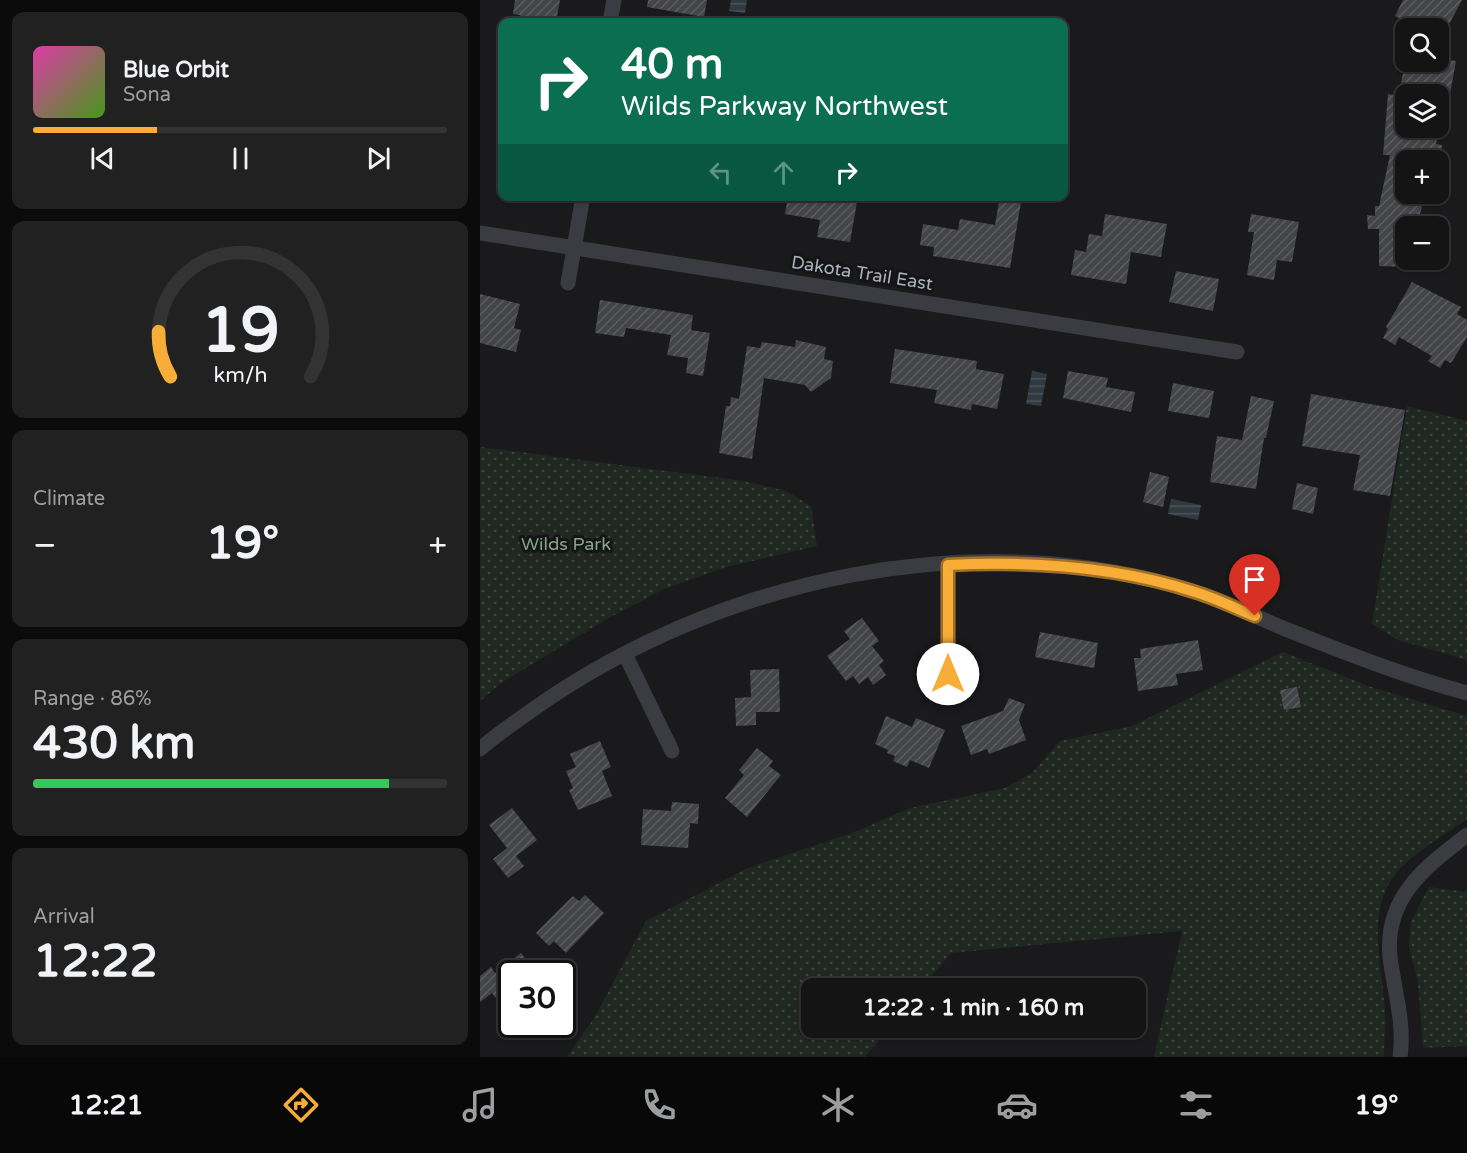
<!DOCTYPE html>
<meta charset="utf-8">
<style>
body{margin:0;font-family:"Varela Round",sans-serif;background:#212122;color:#f1f3f6;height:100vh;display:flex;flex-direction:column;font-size:22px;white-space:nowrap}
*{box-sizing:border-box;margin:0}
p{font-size:20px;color:#9d9ea0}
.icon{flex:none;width:33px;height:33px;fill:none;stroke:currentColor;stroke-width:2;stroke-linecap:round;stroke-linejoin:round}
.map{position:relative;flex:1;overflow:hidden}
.sheet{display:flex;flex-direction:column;gap:12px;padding:12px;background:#0b0b0c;width:480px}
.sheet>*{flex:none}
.hud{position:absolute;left:18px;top:18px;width:570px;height:183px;border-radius:12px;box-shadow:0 2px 4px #0004,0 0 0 2px #333334;background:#0b6e4f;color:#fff;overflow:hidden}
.buttons{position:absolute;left:915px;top:18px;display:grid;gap:12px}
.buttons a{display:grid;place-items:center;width:54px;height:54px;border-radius:12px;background:#141415;box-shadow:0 2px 4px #0004,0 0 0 2px #333334;font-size:30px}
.speed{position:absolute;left:18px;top:960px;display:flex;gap:12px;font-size:30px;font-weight:700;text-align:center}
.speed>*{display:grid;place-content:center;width:78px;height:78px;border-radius:50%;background:#141415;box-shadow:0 2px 4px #0004,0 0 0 2px #333334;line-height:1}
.speed .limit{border:3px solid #111;border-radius:9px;background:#fff;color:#111}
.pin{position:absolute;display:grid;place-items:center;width:51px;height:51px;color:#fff;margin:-62px -26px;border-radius:50% 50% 50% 0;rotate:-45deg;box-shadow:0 0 6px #0007}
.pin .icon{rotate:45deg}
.me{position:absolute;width:66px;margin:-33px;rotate:0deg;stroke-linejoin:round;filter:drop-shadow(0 0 4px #0008)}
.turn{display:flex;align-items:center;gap:21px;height:126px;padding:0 24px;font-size:27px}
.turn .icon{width:78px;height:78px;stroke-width:2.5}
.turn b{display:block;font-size:42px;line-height:51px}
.lanes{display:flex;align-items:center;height:57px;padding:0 24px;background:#0003;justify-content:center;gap:30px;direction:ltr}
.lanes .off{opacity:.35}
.big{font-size:45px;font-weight:700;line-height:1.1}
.sheet .card{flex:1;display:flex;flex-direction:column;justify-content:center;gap:9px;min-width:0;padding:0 21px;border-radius:12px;background:#212122}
.sheet .dial{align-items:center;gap:0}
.dial svg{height:156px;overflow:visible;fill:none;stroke:#333334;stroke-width:7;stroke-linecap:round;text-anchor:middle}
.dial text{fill:#f1f3f6;stroke:none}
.song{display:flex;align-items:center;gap:18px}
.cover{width:72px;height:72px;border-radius:9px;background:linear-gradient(135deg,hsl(320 70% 55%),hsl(100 70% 35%))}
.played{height:6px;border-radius:3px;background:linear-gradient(90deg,#f7ad37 30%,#333334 30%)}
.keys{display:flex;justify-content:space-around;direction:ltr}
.heat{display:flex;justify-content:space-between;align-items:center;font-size:33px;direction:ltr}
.charge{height:9px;border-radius:4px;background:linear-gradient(90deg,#34c759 86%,#333334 0)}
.trip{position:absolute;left:321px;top:978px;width:345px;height:60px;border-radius:12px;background:#141415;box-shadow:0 2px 4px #0004,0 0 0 2px #333334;font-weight:700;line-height:60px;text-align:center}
.menu{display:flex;height:96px;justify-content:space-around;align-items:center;background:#080808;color:#9d9ea0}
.menu .icon{width:42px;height:42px}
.menu .current{color:#f7ad37}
.menu b{font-size:27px;color:#f1f3f6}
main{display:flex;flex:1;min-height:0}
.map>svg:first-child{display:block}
.green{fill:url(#green-dots)}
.water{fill:url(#water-rules)}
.building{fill:url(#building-hatch)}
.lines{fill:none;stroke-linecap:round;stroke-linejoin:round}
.minor{stroke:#3b3c41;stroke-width:15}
.route-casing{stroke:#a17024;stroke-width:15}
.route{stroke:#f7ad37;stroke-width:10}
.labels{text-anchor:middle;stroke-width:6;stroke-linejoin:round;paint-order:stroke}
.street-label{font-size:18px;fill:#acb2bc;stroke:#151517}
.park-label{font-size:18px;fill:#83a783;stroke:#151517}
</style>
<main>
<section class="sheet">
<div class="card">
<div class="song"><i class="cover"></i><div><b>Blue Orbit</b><p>Sona</p></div></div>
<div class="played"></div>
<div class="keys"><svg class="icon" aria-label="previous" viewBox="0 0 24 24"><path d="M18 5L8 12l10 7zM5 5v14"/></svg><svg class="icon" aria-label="pause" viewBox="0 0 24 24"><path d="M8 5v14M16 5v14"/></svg><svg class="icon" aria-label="next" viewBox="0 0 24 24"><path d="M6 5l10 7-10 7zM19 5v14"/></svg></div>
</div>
<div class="card dial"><svg viewBox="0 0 100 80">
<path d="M14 69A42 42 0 1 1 86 69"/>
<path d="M14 69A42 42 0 0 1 8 46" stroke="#f7ad37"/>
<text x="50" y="56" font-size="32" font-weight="700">19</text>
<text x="50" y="72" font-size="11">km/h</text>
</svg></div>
<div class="card"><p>Climate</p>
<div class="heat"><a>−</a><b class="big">19°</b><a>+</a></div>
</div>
<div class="card"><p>Range · 86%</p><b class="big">430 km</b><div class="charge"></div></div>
<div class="card"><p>Arrival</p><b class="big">12:22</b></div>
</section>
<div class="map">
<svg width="987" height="1057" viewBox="0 0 987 1057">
<defs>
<pattern id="green-dots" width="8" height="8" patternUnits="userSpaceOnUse" patternTransform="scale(1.5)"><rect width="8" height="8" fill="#1f2820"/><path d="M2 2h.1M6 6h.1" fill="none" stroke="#3d453e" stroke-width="1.8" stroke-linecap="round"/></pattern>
<pattern id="water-rules" width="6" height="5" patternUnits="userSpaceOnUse" patternTransform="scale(1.5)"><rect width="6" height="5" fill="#2f3a41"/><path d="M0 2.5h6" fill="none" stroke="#4a545a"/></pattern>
<pattern id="building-hatch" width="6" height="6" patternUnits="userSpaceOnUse" patternTransform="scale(1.5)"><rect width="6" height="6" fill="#444549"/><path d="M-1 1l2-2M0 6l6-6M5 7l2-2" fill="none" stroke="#5c5d61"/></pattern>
</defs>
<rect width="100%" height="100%" fill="#1a1a1c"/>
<!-- green -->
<g class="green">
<polygon points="927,406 987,421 987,660 918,640 892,624"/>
<polygon points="0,447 264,481 306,491 331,506 337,546 246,567 184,589 125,620 21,683 0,701"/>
<path d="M803 652 891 687 987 716V819C967 833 945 846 927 862 882 900 902 961 905 1011 906 1026 904 1042 904 1057H674L702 931 471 953 441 988H332V1028H410L385 1057H87L116 1015 166 921 268 868 375 832 430 808 525 788 552 773 580 741 652 726Z"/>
<polygon points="949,887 987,892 987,1046 943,1048 938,983 929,947 931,922"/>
</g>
<!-- water -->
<g class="water">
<polygon points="251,0 267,0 265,13 249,11"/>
<polygon points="552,371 567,374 561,406 546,404"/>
<polygon points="691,499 721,505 718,520 688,514"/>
</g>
<!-- building -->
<g class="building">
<polygon points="35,0 80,0 76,22 38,22 40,15 33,14"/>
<polygon points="168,0 227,0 224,17 167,7"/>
<polygon points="923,0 982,0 967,28 939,28 915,16"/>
<polygon points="958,58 976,61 970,94 919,94 925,62 958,62"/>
<polygon points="908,94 926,97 926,128 959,128 956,144 962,145 960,162 926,158 926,194 945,194 937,226 926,226 926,267 899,266 899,229 888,229 887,215 895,216 895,206 899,206 910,155 903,155"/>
<polygon points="308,196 378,196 370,242 337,237 340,220 305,214"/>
<polygon points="520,196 542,196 530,268 453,256 454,247 440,245 443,224 478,230 480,219 515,225"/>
<polygon points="625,214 687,224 681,257 651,252 646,284 591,275 595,250 606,252 609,234 622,236"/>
<polygon points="771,214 819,222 812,262 797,260 794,280 767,275 774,232 768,232"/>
<polygon points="696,271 739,279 733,311 689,302"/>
<polygon points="932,282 981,307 977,314 987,320 987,337 971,363 965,360 960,368 948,361 952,356 919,337 915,345 903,338 908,329 906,327"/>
<polygon points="0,294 40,304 34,328 41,330 36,352 0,343"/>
<polygon points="120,300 213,315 211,330 230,333 223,376 206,373 208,358 187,355 191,335 146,328 144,337 115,333"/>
<polygon points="316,340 346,347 344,359 353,361 351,378 331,392 325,385 284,378 272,459 239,453 246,406 250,406 251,397 259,399 267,346 280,348 282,342 315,347"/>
<polygon points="415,349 497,361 496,369 524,374 517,409 492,404 491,410 454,403 457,390 410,383"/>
<polygon points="588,371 628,378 626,387 655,392 651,412 583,398"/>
<polygon points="693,383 734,391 729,418 688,411"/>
<polygon points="831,394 925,410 910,496 873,490 880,455 822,446"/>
<polygon points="771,396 794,401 786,438 784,438 776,489 730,482 737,436 762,440"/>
<polygon points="670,472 689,477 683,507 663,502"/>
<polygon points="817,483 838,488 833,514 812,509"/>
<polygon points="382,618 399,641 392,646 404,661 399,665 406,675 393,685 388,677 379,684 373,676 366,681 347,656 370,639 364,631"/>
<polygon points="560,632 618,643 614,668 555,657"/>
<polygon points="718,640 723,670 696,674 698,685 658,691 654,658 661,658 660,649"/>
<polygon points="299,669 300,712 276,712 276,725 256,726 255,698 271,697 270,670"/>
<polygon points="817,687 821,707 804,710 800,690"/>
<polygon points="529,698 545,704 539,720 546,740 509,754 507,749 491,755 481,726 523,711"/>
<polygon points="406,716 432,727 436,718 465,730 449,768 430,760 427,767 413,761 415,756 407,753 408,750 395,744"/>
<polygon points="120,741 131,767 122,771 132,796 98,810 89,790 93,788 86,771 96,767 90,754"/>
<polygon points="277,748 293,761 289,766 301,775 267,817 245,798 264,775 259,770"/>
<polygon points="192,802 219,804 218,824 210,823 208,848 161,845 163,809 191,811"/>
<polygon points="32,808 57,840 36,856 44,866 28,878 13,859 27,848 9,825"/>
<polygon points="105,895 124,913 86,953 74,941 69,946 56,933 93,896 99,901"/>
<polygon points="41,953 57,974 32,974 32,997 21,1005 12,993 0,1002 0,976 11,967 15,973"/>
</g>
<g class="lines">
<!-- minor -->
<g class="minor">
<polyline points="130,22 134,0"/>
<polyline points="0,233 757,352"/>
<polyline points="88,283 103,196"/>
<polyline points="468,565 468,674"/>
<polyline points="145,654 192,751"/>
<path d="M0 749C17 734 37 721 55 708 240 578 496 522 715 592 745 601 774 616 803 628 863 652 924 676 987 693"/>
<path d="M920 1057C925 1023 914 990 910 957 904 898 945 867 987 835"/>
</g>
</g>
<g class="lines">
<!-- route casing -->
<g class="route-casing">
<path id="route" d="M468 674V565C550 561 635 566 715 592 735 598 755 608 775 616"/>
</g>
<!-- route -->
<use href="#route" class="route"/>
</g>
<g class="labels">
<!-- street labels -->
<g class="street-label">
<text transform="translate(382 273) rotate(9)" y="6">Dakota Trail East</text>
</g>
<!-- park labels -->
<g class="park-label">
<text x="86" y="550">Wilds Park</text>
</g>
</g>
</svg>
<div class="buttons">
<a><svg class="icon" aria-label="search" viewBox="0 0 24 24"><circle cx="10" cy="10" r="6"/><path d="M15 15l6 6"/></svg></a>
<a><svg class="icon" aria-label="layers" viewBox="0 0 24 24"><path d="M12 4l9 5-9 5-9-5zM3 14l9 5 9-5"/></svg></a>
<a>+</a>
<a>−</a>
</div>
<div class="speed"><div class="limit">30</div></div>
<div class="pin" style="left:775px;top:616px;background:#d93025"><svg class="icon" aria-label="arrive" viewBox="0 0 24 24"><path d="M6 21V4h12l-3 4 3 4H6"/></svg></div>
<svg class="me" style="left:468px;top:674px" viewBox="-20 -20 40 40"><circle r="19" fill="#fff"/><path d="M0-13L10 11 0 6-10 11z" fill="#f7ad37"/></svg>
<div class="trip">12:22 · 1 min · 160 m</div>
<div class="hud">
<div class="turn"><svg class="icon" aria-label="right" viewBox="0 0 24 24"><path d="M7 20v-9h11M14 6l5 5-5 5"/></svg><div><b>40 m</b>Wilds Parkway Northwest</div></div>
<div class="lanes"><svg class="icon off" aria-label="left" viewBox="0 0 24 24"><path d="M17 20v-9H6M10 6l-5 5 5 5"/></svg><svg class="icon off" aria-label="ahead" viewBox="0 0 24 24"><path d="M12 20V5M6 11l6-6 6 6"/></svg><svg class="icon" aria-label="right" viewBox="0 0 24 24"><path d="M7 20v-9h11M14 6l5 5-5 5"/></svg></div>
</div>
</div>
</main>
<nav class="menu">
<b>12:21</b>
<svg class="icon current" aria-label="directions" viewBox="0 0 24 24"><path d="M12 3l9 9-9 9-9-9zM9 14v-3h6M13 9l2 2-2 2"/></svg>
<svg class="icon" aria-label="music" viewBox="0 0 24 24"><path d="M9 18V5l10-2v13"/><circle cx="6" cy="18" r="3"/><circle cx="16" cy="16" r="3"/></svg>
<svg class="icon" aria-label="phone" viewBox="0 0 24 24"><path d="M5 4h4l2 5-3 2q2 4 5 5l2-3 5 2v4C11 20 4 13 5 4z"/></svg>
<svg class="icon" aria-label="climate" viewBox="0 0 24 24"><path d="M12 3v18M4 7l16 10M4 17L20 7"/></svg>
<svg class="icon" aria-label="car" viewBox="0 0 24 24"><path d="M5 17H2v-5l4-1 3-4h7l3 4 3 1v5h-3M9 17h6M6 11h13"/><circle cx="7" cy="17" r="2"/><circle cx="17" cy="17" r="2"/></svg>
<svg class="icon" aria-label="filters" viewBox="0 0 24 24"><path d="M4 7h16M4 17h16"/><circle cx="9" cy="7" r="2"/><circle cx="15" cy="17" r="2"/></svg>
<b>19°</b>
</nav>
